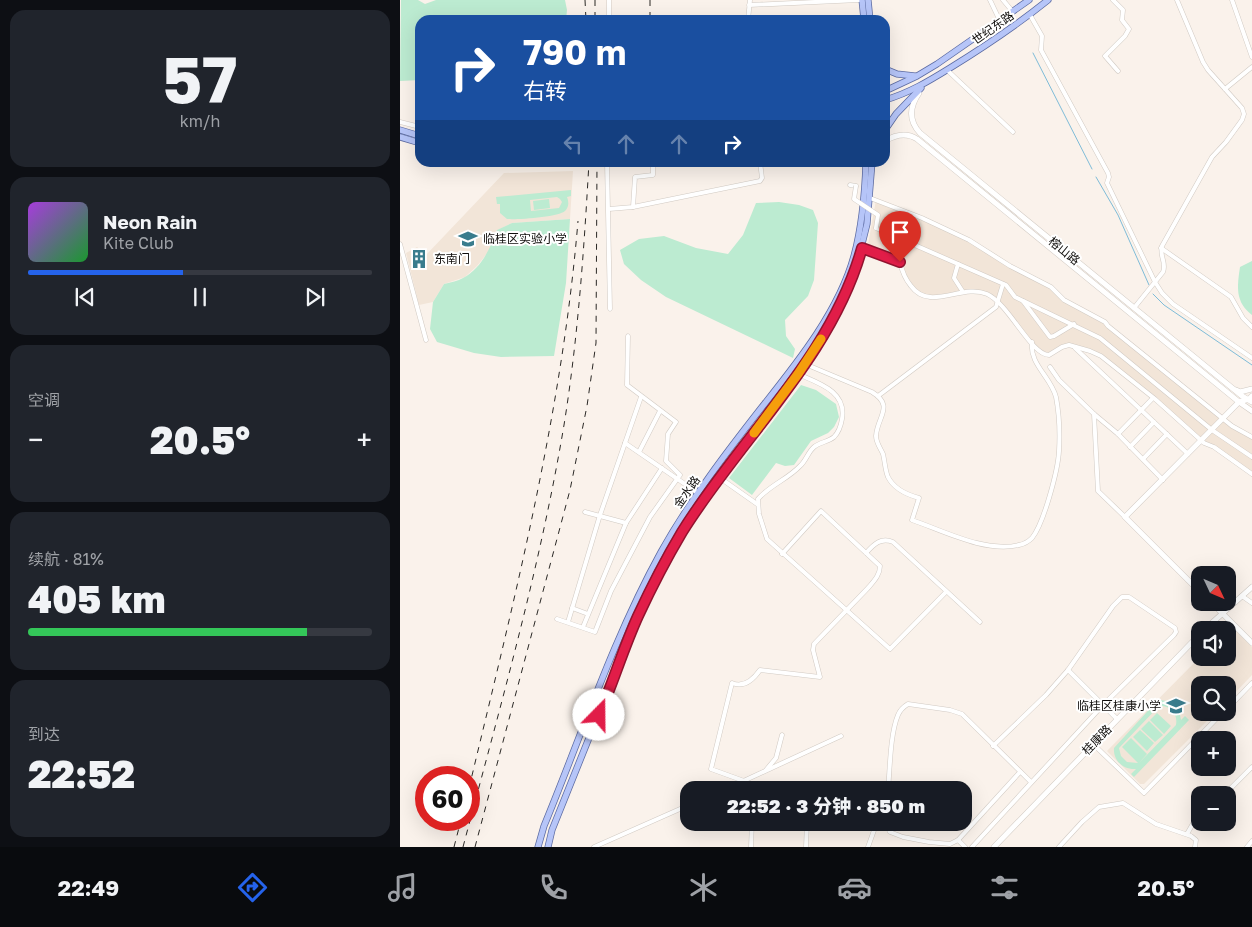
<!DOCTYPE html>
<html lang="zh">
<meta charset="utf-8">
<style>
body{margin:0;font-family:"Golos Text","Noto Sans SC",sans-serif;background:#20242c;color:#f1f3f6;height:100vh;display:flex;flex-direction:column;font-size:19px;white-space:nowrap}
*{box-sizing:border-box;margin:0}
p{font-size:16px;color:#9ea1a6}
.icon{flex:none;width:28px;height:28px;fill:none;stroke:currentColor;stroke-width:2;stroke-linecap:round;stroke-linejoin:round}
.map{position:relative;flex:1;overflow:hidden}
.panel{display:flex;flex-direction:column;gap:10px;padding:10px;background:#0d0f14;width:400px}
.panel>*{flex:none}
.hud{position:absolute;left:15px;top:15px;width:475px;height:152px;border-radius:15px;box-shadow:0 5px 20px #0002;background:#1a4fa0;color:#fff;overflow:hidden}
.needle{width:32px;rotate:134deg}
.controls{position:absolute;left:791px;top:566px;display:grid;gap:10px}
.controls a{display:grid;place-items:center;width:45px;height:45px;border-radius:10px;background:#171b24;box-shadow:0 5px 20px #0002;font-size:25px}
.speed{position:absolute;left:15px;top:766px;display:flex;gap:10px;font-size:25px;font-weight:700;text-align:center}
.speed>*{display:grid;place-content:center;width:65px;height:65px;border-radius:50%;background:#171b24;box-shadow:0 5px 20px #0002;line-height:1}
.speed .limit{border:8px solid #d22;background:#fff;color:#111}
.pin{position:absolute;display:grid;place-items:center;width:42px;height:42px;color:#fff;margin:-51px -21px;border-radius:50% 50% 50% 0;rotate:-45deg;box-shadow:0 0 5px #0007}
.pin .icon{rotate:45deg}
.me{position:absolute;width:55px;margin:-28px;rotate:22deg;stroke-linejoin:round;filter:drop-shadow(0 0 4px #0008)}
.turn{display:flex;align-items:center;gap:18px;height:105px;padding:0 25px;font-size:22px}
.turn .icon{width:65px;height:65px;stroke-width:2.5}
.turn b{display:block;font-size:35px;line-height:42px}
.lanes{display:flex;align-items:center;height:48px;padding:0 25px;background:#0003;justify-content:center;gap:25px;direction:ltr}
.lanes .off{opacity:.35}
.big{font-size:38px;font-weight:800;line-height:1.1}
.panel .card{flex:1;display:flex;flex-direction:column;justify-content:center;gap:8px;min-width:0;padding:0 18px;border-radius:15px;background:#20242c}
.panel .dial{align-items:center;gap:0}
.dial b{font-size:65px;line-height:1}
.song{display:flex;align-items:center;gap:15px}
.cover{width:60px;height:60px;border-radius:8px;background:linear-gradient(135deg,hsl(280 70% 55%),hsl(130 70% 35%))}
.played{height:5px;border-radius:2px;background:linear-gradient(90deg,#2563eb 45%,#363941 45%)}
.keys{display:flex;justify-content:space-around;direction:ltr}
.heat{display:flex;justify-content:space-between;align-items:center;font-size:28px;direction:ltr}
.charge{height:8px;border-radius:4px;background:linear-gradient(90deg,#34c759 81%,#363941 0)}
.trip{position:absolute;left:280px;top:781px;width:292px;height:50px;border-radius:15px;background:#171b24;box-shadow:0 5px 20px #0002;font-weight:800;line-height:50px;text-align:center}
.dock{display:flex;height:80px;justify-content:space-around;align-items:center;background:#090b0e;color:#9ea1a6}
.dock .icon{width:35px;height:35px}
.dock .current{color:#2563eb}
.dock b{font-size:22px;color:#f1f3f6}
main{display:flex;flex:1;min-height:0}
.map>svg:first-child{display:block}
.built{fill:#f2e5d8}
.green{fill:#bcebd1;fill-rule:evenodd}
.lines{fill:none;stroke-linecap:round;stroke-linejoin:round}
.stream{stroke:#7fbcd8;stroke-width:1}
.street-casing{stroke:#d1cac3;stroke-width:5}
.secondary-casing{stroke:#d1cac3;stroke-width:6}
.primary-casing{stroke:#5c6ba2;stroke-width:7}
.street{stroke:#fff;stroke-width:4}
.secondary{stroke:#fff;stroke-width:5}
.primary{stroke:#b6c5f8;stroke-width:5.5}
.rail{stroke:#2a2825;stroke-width:1;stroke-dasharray:6 6;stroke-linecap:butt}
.street-bridge-casing{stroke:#d1cac3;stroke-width:5;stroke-linecap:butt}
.street-bridge{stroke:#fff;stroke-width:4}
.route-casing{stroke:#92132f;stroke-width:12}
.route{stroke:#e11d48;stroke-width:9}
.slow{stroke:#f59e0b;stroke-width:9}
.labels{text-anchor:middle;stroke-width:4;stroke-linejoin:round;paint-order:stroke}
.street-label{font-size:12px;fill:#0f0d0b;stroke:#fff}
.poi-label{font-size:12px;fill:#0f0d0b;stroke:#fff;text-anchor:start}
</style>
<main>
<section class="panel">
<div class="card dial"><b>57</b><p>km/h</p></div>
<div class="card">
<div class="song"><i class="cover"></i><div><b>Neon Rain</b><p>Kite Club</p></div></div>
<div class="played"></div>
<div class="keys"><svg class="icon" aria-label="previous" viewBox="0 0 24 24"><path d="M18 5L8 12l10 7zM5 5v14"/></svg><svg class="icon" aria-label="pause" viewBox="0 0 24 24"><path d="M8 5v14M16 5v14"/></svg><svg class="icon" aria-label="next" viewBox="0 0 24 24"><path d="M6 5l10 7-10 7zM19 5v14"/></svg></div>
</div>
<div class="card"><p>空调</p>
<div class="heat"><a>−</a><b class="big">20.5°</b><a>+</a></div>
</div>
<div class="card"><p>续航 · 81%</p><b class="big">405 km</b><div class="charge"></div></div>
<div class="card"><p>到达</p><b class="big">22:52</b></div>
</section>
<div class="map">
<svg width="852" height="847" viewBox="0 0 852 847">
<rect width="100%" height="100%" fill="#faf2eb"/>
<!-- built -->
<g class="built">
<polygon points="173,171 170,219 112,223 98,230 90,250 77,266 65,277 44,284 33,302 19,305 6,253 17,247 26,255 104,173"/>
<polygon points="476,200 569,240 610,266 645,284 659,295 705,322 832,426 852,437 852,474 814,447 804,443 755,399 701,356 669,345 649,355 643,354 590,295 570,291 529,298 512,288 500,262 467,250"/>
<polygon points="832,627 852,647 852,675 828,700 828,685 800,685 800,712 815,713 744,784 740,784 707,751 800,657 828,658 828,630 826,630"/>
</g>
<!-- green -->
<g class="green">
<polygon points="1,0 18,0 25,4 36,0 165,0 167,10 166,20 20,20 20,80 0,81"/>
<path d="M171 190V196L167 197C169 202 169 207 165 211 159 217 116 220 107 219L100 213V204H97L96 197ZM157 197 160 199 162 202 159 208 131 211 130 200Z"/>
<polygon points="149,199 150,208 134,210 133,201"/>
<polygon points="379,202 399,205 413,210 418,223 414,280 408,296 385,320 386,336 395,349 393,358 266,297 241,280 224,264 220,250 239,239 264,236 296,248 328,254 343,235 356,203"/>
<path d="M170 219 166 283 154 356 101 357 74 353 37 342 30 329 33 302 44 284C51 282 58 281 63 278 81 269 91 247 97 230L112 223Z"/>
<path d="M852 261V315C835 302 837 287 840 267Z"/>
<polygon points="401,385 416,390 436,404 439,417 434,427 428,433 411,441 394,465 385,466 376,463 352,495 329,478"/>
<path d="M761 700C772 701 780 709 781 720L785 716 789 720 734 777 731 774 736 769C723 770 713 760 714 748L756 702ZM759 706C771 705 778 714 776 725L739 763 747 754 731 738 722 747 738 763 727 762 721 756 719 748Z"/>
<polygon points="757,713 771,726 764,734 750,720"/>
<polygon points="749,721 763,735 755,742 741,729"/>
<polygon points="740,730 754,743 747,751 733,737"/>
</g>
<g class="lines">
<!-- stream -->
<g class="stream">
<polyline points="633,53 692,169"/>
<polyline points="696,177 718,215 749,285"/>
<polyline points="753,294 764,305 852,365"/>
</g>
<!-- street casing -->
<g class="street-casing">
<g id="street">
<polyline points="590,0 600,21"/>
<polyline points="603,0 613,12"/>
<polyline points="713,0 723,10 722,20 729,29 725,36 705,56 718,71"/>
<polyline points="832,0 852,57"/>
<polyline points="349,5 459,0"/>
<polyline points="630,15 642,36 641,50 708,173 709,177 707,183 755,282 762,293 773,304 852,358"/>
<polyline points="209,20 209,0"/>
<polyline points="348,20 350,0"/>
<polyline points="547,70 613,132"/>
<polyline points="825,89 852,67"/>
<polyline points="0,122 20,127"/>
<polyline points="207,162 210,309"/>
<polyline points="450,185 456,186"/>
<polyline points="470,198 522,218 569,240 610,266 651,287 664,300 705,322 708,326 832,426 852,437"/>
<polyline points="233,207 235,177 253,175 253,162"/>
<polyline points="209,209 233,207 360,181 362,178 360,162"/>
<polyline points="476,228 606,285 615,297 700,338 812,430 852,457"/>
<polyline points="0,244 26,340"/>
<path d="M462 248 500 262C502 271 505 279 511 286 530 312 562 283 587 294 609 304 631 355 649 355L662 347 669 345 690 351 701 356 755 399 804 443 814 447 852 474"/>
<polyline points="761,248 831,297 843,318 852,327"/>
<polyline points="558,264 554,278 563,292"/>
<polyline points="623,301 650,337 654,336 674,324"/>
<path d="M734 308 763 272C767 263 759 256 762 246L812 157 826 142 842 120 844 114 842 108 808 70 803 62 777 0"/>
<polyline points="675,348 788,454"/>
<path d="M405 364 472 392C495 406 477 417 476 436 476 443 481 449 483 454 485 462 485 470 488 477 494 489 508 495 519 498L512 520C544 531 585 553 619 545 624 544 629 541 632 538 644 523 658 470 659 451 660 434 659 413 656 397 651 377 629 364 632 342"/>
<polyline points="650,367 659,380 694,414 698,491 725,517"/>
<path d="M398 374C418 383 447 391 442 419 441 425 439 432 434 437 428 442 420 442 414 447 408 452 406 461 400 466 388 479 370 485 358 499L359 514 367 539 490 649 546 592"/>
<polyline points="478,396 596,307 603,284"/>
<polyline points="694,414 718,434 763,480"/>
<polyline points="718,434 753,398"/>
<polyline points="225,443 298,493"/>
<polyline points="730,447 754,422"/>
<polyline points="239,452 260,411"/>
<polyline points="743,459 767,434"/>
<polyline points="320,478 357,504"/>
<polyline points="185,512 226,523"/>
<path d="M466 553C474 544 481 537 493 542L580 622"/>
<polyline points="842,596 852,603"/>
<polyline points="172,608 188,614"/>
<polyline points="157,619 195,632 211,591 250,517 280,475 266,461 268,434 276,422 227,385 228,336"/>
<polyline points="168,622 200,515 241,397"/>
<polyline points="183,627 226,523 262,468"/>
<polyline points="668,670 717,719"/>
<polyline points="828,708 852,683"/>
<polyline points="693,744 744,793 823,712"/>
<polyline points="366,770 376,758 382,735"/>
<path d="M344 781 311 769 332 683C344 688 353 680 360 670L420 677 413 650 414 644 468 588C474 581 480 575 480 566L421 511 382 554"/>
<polyline points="324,790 441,736"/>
<path d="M488 790C490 769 490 734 498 715 500 710 503 707 508 704L550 710 562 714 631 782"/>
<polyline points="824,795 852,767"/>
<polyline points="485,822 490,832 503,837 529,842 550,844 558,840 620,772"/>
<polyline points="787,834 795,820 800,816"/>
<polyline points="558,840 565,847"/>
<polyline points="194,847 289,805"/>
<polyline points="351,847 352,822"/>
<polyline points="406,847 407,822"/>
<polyline points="468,847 477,822"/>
<polyline points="572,847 703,705 774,635 776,632 775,628 729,597 722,597 713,606 668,670 646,695 593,746"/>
<polyline points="659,847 682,822 699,807 723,803 756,824 791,836 796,840 795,847"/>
<polyline points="847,847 852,841"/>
</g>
</g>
<!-- secondary casing -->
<g class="secondary-casing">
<g id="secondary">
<path d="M519 93C510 106 508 120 520 133L842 396 852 402"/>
<path d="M485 141C495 135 506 132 517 139L839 402 852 411"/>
<polyline points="836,390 840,392 852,389"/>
<polyline points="800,592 725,517 839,402 849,399 852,396"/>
<polyline points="811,602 852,643"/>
<polyline points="804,630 852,587"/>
<polyline points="594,847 800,634"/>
</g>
</g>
<!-- primary casing -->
<g class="primary-casing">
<g id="primary">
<polyline points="462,0 464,20"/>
<polyline points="468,0 470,20"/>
<polyline points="485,69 497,74 515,76"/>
<polyline points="485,91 517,76 537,64 629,0"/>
<path d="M485 100C509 93 529 81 550 68 584 47 617 25 648 0"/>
<polyline points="0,130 20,136"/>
<polyline points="485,130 496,114 521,88"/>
<polyline points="0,137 20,143"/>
<path d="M138 847 144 826C182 734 213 639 261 552 290 500 326 453 362 407 397 363 439 311 454 256 462 226 465 193 466 162"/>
<polyline points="148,847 152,830 238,616 283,532 320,478 405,364 446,294 455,272 467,224 472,162"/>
</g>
</g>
<!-- street -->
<use href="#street" class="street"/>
<!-- secondary -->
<use href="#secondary" class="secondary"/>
<!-- primary -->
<use href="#primary" class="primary"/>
<!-- rail -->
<g class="rail">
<polyline points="185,0 186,20"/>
<polyline points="195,0 195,20"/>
<polyline points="250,0 250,20"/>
<path d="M69 788C114 600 162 414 178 221"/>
<polyline points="54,847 61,820"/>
<path d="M63 847C100 707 140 568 164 425 178 338 184 250 189 162"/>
<polyline points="75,847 170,490 187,406 196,343 197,162"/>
</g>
<!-- street-bridge casing -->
<g class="street-bridge-casing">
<polyline id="street-bridge" points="456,186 454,199 478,215 476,228"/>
</g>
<!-- street-bridge -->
<use href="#street-bridge" class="street-bridge"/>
</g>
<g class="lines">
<!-- route casing -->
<g class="route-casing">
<path id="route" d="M199 715C213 683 223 649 238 616 251 588 266 559 282 532 341 437 431 358 462 248L500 262"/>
</g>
<!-- route -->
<use href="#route" class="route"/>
<!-- slow -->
<polyline class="slow" points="354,433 398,374 421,339"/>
</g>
<!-- icons -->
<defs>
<g id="school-bare" transform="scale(1.5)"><path d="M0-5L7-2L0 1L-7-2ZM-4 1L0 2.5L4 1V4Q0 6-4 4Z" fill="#397c8d" stroke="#fff" stroke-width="2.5" paint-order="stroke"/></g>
<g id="building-bare" transform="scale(1.5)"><path d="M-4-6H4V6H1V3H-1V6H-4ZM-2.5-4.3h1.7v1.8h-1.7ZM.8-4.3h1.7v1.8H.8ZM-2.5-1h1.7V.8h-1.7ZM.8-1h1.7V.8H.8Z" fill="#397c8d" stroke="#fff" stroke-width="2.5" paint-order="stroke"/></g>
</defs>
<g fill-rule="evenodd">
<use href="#school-bare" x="68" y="239"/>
<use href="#building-bare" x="19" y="259"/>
<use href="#school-bare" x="776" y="706"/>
</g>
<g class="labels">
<!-- street labels -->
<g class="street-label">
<text transform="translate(593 28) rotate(-35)" y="4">世纪东路</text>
<text transform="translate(664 251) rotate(39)" y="4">榕山路</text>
<text transform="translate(287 492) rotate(-55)" y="4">金水路</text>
<text transform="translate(697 740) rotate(-46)" y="4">桂康路</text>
</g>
<!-- poi labels -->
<g class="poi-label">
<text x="83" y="243">临桂区实验小学</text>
<text x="34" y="263">东南门</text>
<text x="761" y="710" text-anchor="end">临桂区桂康小学</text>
</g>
</g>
</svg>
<div class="controls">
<a><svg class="needle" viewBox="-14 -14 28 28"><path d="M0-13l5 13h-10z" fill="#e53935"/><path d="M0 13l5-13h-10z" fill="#9ea1a6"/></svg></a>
<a><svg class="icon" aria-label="sound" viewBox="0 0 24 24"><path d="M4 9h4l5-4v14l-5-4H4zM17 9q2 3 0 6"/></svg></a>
<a><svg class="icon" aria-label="search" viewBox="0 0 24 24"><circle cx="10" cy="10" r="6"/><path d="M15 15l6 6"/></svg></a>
<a>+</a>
<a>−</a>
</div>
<div class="speed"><div class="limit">60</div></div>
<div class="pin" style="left:500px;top:262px;background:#d93025"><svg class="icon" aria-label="arrive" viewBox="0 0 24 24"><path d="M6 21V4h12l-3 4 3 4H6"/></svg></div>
<svg class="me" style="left:199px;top:715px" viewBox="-20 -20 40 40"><circle r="19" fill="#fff"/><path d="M0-13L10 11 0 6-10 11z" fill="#e11d48"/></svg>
<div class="trip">22:52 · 3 分钟 · 850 m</div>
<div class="hud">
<div class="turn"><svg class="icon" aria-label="right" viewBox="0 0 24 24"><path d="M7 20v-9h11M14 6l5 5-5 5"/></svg><div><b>790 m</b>右转</div></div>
<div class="lanes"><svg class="icon off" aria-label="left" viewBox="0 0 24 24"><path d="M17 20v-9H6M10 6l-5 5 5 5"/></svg><svg class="icon off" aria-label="ahead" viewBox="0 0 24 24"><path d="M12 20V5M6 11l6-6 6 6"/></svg><svg class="icon off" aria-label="ahead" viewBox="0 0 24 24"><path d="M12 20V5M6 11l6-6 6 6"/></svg><svg class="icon" aria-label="right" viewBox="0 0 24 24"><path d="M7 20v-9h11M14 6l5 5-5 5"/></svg></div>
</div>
</div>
</main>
<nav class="dock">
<b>22:49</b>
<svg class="icon current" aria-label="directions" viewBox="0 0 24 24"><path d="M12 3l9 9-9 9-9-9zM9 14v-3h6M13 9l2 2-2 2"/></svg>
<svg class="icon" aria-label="music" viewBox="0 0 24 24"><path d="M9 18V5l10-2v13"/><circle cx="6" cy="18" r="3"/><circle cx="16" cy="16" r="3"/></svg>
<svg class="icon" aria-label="phone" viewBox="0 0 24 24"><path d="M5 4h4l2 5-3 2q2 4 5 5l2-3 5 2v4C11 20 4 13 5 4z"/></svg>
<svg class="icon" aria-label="climate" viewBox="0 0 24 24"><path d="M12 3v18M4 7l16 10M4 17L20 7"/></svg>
<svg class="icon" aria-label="car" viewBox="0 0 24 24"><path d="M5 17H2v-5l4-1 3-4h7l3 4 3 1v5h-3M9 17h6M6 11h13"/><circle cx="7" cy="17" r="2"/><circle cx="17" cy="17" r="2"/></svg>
<svg class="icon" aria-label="filters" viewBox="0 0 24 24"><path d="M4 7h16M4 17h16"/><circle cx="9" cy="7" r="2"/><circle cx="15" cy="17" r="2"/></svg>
<b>20.5°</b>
</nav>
